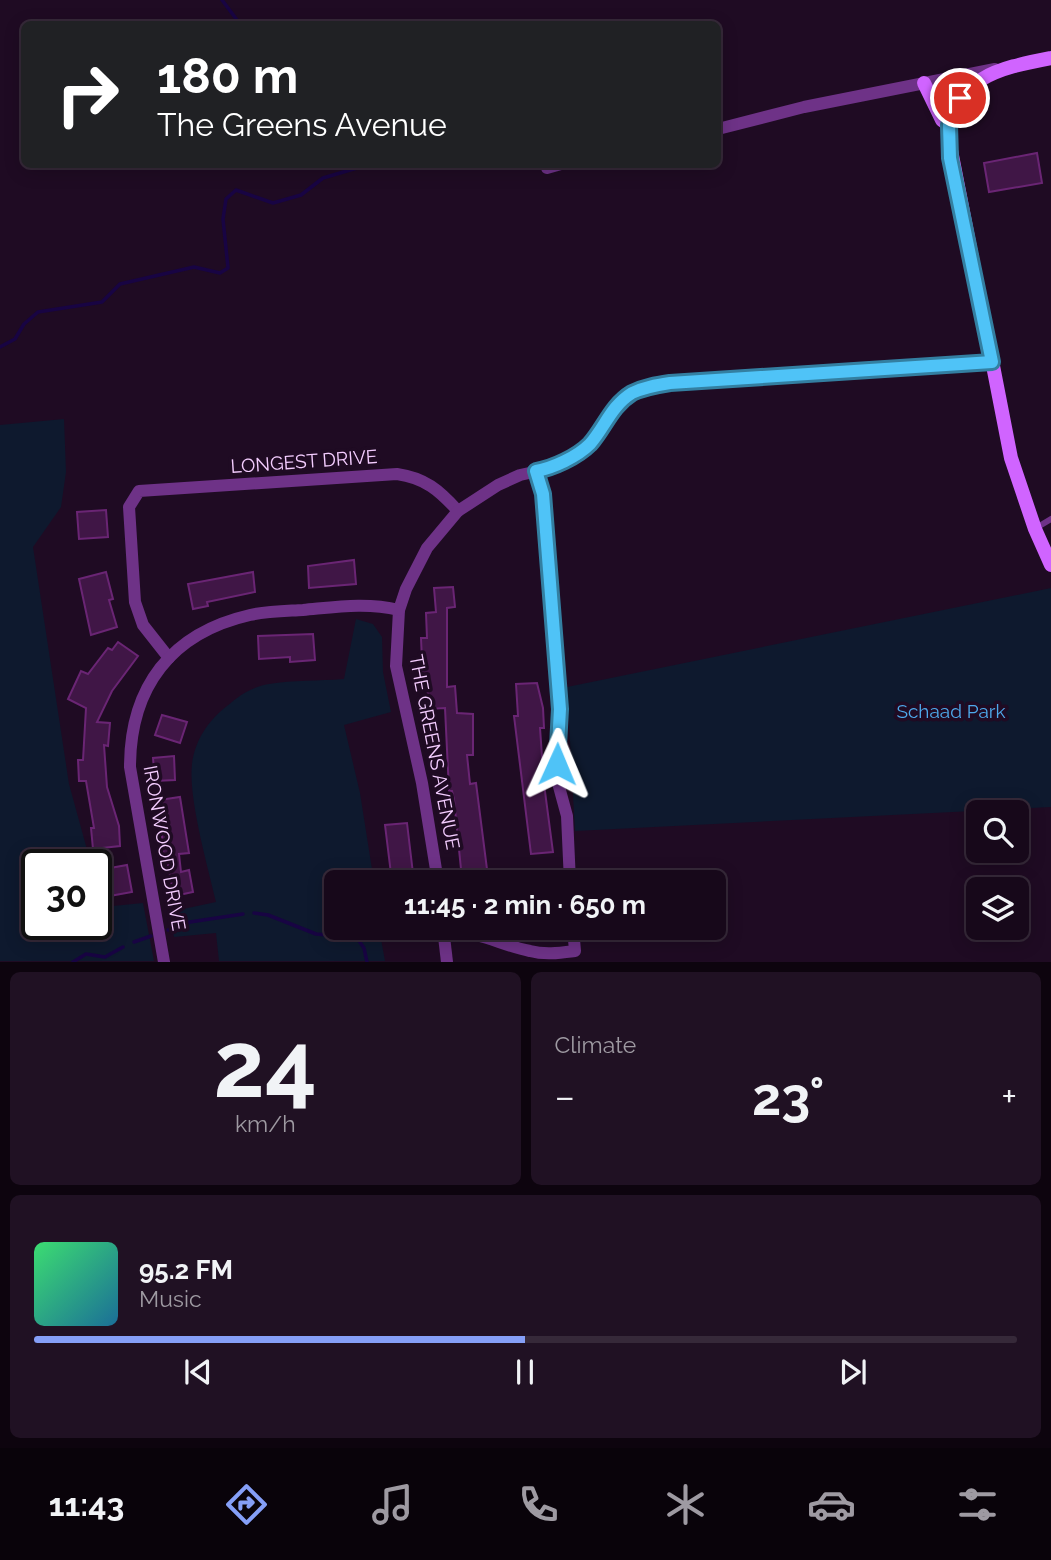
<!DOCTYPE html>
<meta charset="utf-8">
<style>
body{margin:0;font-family:Raleway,sans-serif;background:#201123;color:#f1f3f6;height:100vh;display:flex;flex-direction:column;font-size:26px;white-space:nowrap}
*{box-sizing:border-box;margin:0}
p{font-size:23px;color:#9e9aa2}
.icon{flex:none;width:38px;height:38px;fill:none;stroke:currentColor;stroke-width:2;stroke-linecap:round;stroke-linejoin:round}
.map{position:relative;height:962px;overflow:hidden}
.sheet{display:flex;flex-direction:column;gap:10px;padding:10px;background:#0d040e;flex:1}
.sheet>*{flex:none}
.banner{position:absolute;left:21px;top:21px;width:700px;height:147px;border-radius:10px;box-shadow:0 4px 18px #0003,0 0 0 2px #362939;background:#202124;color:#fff;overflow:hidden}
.fabs{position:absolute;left:966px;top:800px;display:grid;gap:14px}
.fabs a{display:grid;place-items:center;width:63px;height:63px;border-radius:10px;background:#17081a;box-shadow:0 4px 18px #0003,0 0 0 2px #362939;font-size:35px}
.speed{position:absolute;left:21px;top:849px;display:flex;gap:14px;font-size:35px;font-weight:700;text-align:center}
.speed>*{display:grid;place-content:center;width:91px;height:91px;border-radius:50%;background:#17081a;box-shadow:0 4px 18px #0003,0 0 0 2px #362939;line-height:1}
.speed .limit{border:4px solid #111;border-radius:10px;background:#fff;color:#111}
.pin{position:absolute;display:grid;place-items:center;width:60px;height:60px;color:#fff;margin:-30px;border:4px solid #fff;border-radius:50%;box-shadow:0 2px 7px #0007}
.me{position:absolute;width:77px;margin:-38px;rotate:1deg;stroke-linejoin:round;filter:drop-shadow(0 0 5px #0008)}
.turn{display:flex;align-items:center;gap:24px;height:147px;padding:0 21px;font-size:32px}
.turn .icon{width:91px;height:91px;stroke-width:2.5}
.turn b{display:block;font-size:49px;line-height:60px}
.big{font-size:52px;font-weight:700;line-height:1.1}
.sheet .tile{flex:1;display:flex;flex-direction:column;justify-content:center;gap:10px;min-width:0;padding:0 24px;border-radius:10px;background:#201123}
.sheet .dial{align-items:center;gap:0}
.dial b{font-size:91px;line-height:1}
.song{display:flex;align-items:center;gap:21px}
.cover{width:84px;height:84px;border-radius:10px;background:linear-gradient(135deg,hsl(140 70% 55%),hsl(200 70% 35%))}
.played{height:7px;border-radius:4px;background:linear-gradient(90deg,#859ff7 50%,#362939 50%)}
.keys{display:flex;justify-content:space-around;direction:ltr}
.heat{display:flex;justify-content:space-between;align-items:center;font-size:38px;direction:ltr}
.sheet .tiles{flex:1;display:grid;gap:10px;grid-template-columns:1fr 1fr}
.tile:last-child{grid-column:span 2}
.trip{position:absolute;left:324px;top:870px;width:402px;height:70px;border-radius:10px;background:#17081a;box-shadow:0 4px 18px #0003,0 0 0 2px #362939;font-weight:700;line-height:70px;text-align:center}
.dock{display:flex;height:112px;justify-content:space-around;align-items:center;background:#09030a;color:#9e9aa2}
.dock .icon{width:49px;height:49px}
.dock .active{color:#859ff7}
.dock b{font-size:32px;color:#f1f3f6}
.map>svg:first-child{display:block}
.green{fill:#0e192e}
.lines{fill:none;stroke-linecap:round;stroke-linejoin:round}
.stream{stroke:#180443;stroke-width:3.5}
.building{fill:#401646;stroke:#6a2574;stroke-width:2}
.lane{stroke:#6e3287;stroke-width:6}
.street{stroke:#6e3287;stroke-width:12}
.secondary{stroke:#d064ff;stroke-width:14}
.route-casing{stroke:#337fa1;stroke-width:18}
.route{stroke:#4fc3f7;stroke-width:12}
.labels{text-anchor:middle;stroke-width:7;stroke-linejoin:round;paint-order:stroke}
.street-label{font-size:19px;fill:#f4cdff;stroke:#1f0b23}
.park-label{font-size:19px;fill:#4ea9eb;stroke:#1f0b23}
</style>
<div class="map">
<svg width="1051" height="962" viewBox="0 0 1051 962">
<rect width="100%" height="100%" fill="#1f0b23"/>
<!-- green -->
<g class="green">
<polygon points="64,419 66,472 61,507 33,547 69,784 91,864 37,864 37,924 96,924 96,883 103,907 143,903 154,961 0,961 0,425"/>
<polygon points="1051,588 1051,807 575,831 567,687"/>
<path d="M356 619 373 624 382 637 383 672 391 712 344 725 360 793 374 882H336V928H379L385 961H219L216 933 174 937 169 912 216 902C208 867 188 798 192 764 195 740 208 721 227 706 240 695 251 687 269 684 293 680 319 681 344 679Z"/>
</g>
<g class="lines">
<!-- stream -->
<g class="stream">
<polyline points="222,0 240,24"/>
<polyline points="0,347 15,339 24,324 38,312 102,302 120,284 194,267 220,273 228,268 223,219 226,199 236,190 273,203 301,195 323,178 357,168 357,164"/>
<polyline points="254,913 268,915 316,934 339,936"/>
<polyline points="168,930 190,922 243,914"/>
<polyline points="350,936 357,938 364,948 367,962"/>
<polyline points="134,942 151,936"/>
<polyline points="73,962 86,954 105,957 123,947"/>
</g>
</g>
<!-- building -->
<g class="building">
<polygon points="1037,153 1042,183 989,192 984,163"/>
<polygon points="106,510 108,537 79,539 77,512"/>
<polygon points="354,560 356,584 309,588 308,566"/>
<polygon points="106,572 113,599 109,600 117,627 91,635 79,579"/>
<polygon points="253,572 255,592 207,602 208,606 193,609 188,584"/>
<polygon points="453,587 455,607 447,608 447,687 455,686 457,713 473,714 473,755 467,755 470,784 476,783 488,877 462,879 454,800 452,791 449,791 445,708 429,709 427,684 423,684 421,638 427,638 426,613 436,612 434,588"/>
<polygon points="313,634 315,660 290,662 290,657 259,659 258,636"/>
<polygon points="118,642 138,656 112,691 97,722 110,723 108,746 104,745 107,787 119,826 120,846 93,849 91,828 94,828 86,781 79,781 78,760 83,760 86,708 68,699 81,671 88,674 108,648 112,650"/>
<polygon points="537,683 543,708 544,728 540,728 544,784 553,852 531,854 514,716 518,716 516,684"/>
<polygon points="162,715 187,722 180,743 155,735"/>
<polygon points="174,756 175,780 155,781 153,758"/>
<polygon points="180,797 189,853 179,854 181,872 189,870 193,892 174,896 167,860 164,860 159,800"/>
<polygon points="407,823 414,882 392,882 385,825"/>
<polygon points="127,865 132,892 104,897 99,870"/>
</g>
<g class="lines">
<!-- lane -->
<polyline class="lane" points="1036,528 1051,519"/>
<!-- street -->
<g class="street">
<polyline points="718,129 804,107 995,69"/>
<polyline points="547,168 561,164"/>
<polyline points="536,471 543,494 560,709 556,745 558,783 567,816 570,882"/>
<path d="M169 658 143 625 135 602 129 507 139 491 397 474C425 478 439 490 458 511"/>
<polyline points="438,882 422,783 396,666 399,610 406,589 427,548 458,511 498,485 520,475 552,468 589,445 612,409 632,394 670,383 992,362"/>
<polyline points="443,928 447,962"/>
<path d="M444 934C481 930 496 944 530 951 545 955 559 953 575 951L573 928"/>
<path d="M164 962 130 767C130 687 171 633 250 615 267 611 286 611 303 610 336 607 366 602 399 610"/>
</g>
<!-- secondary -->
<g class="secondary">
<path d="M1051 58C1000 68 952 77 949 140L1011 458 1035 529 1051 565"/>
<polyline points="924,83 942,120 949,125"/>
</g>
</g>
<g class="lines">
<!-- route casing -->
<g class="route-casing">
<path id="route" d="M557 764 560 709 543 494 536 471C553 468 577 457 590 444 605 427 611 406 632 393 644 387 657 385 670 383L992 362 950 158 949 125 960 98"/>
</g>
<!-- route -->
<use href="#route" class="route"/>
</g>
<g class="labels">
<!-- street labels -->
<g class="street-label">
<text transform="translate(304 461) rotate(-4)" y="7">LONGEST DRIVE</text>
<text transform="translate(435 752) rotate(79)" y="7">THE GREENS AVENUE</text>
<text transform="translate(165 848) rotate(80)" y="7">IRONWOOD DRIVE</text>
</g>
<!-- park labels -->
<g class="park-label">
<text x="951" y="718">Schaad Park</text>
</g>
</g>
</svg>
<div class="fabs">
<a><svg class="icon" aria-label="search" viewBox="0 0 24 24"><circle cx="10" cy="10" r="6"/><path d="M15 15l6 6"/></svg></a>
<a><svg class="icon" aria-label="layers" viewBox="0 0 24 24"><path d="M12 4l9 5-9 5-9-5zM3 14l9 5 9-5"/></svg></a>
</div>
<div class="speed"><div class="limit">30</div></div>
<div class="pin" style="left:960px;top:98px;background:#d93025"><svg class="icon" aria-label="arrive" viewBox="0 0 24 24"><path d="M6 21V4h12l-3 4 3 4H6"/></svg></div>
<svg class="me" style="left:557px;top:764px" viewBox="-20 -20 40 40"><path d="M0-17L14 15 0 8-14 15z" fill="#4fc3f7" stroke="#fff" stroke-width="4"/></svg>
<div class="trip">11:45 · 2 min · 650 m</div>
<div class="banner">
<div class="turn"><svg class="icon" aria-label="right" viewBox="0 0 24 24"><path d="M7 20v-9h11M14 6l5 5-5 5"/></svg><div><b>180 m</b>The Greens Avenue</div></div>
</div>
</div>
<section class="sheet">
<div class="tiles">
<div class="tile dial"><b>24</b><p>km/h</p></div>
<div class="tile"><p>Climate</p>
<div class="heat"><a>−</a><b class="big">23°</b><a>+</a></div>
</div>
<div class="tile">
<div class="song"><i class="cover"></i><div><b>95.2 FM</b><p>Music</p></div></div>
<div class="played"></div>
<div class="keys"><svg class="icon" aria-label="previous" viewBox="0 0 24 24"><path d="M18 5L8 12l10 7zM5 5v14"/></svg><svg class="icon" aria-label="pause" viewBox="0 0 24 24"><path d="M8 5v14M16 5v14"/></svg><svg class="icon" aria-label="next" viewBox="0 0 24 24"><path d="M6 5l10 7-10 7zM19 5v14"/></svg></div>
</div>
</div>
</section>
<nav class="dock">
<b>11:43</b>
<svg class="icon active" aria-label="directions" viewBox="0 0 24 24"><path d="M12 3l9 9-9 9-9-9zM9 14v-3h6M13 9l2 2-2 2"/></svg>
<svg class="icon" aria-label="music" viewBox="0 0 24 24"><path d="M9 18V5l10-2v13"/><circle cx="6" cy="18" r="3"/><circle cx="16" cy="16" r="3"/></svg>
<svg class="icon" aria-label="phone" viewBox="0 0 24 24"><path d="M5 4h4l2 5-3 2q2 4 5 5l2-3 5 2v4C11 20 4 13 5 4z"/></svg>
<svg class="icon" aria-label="climate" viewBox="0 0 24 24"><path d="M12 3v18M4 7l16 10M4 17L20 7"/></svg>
<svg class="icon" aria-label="car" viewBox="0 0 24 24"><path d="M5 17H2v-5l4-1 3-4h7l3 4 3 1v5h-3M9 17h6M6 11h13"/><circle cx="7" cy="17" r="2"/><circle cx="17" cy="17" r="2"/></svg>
<svg class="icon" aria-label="filters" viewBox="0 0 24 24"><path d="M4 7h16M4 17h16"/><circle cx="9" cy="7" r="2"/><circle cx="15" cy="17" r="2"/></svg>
</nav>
